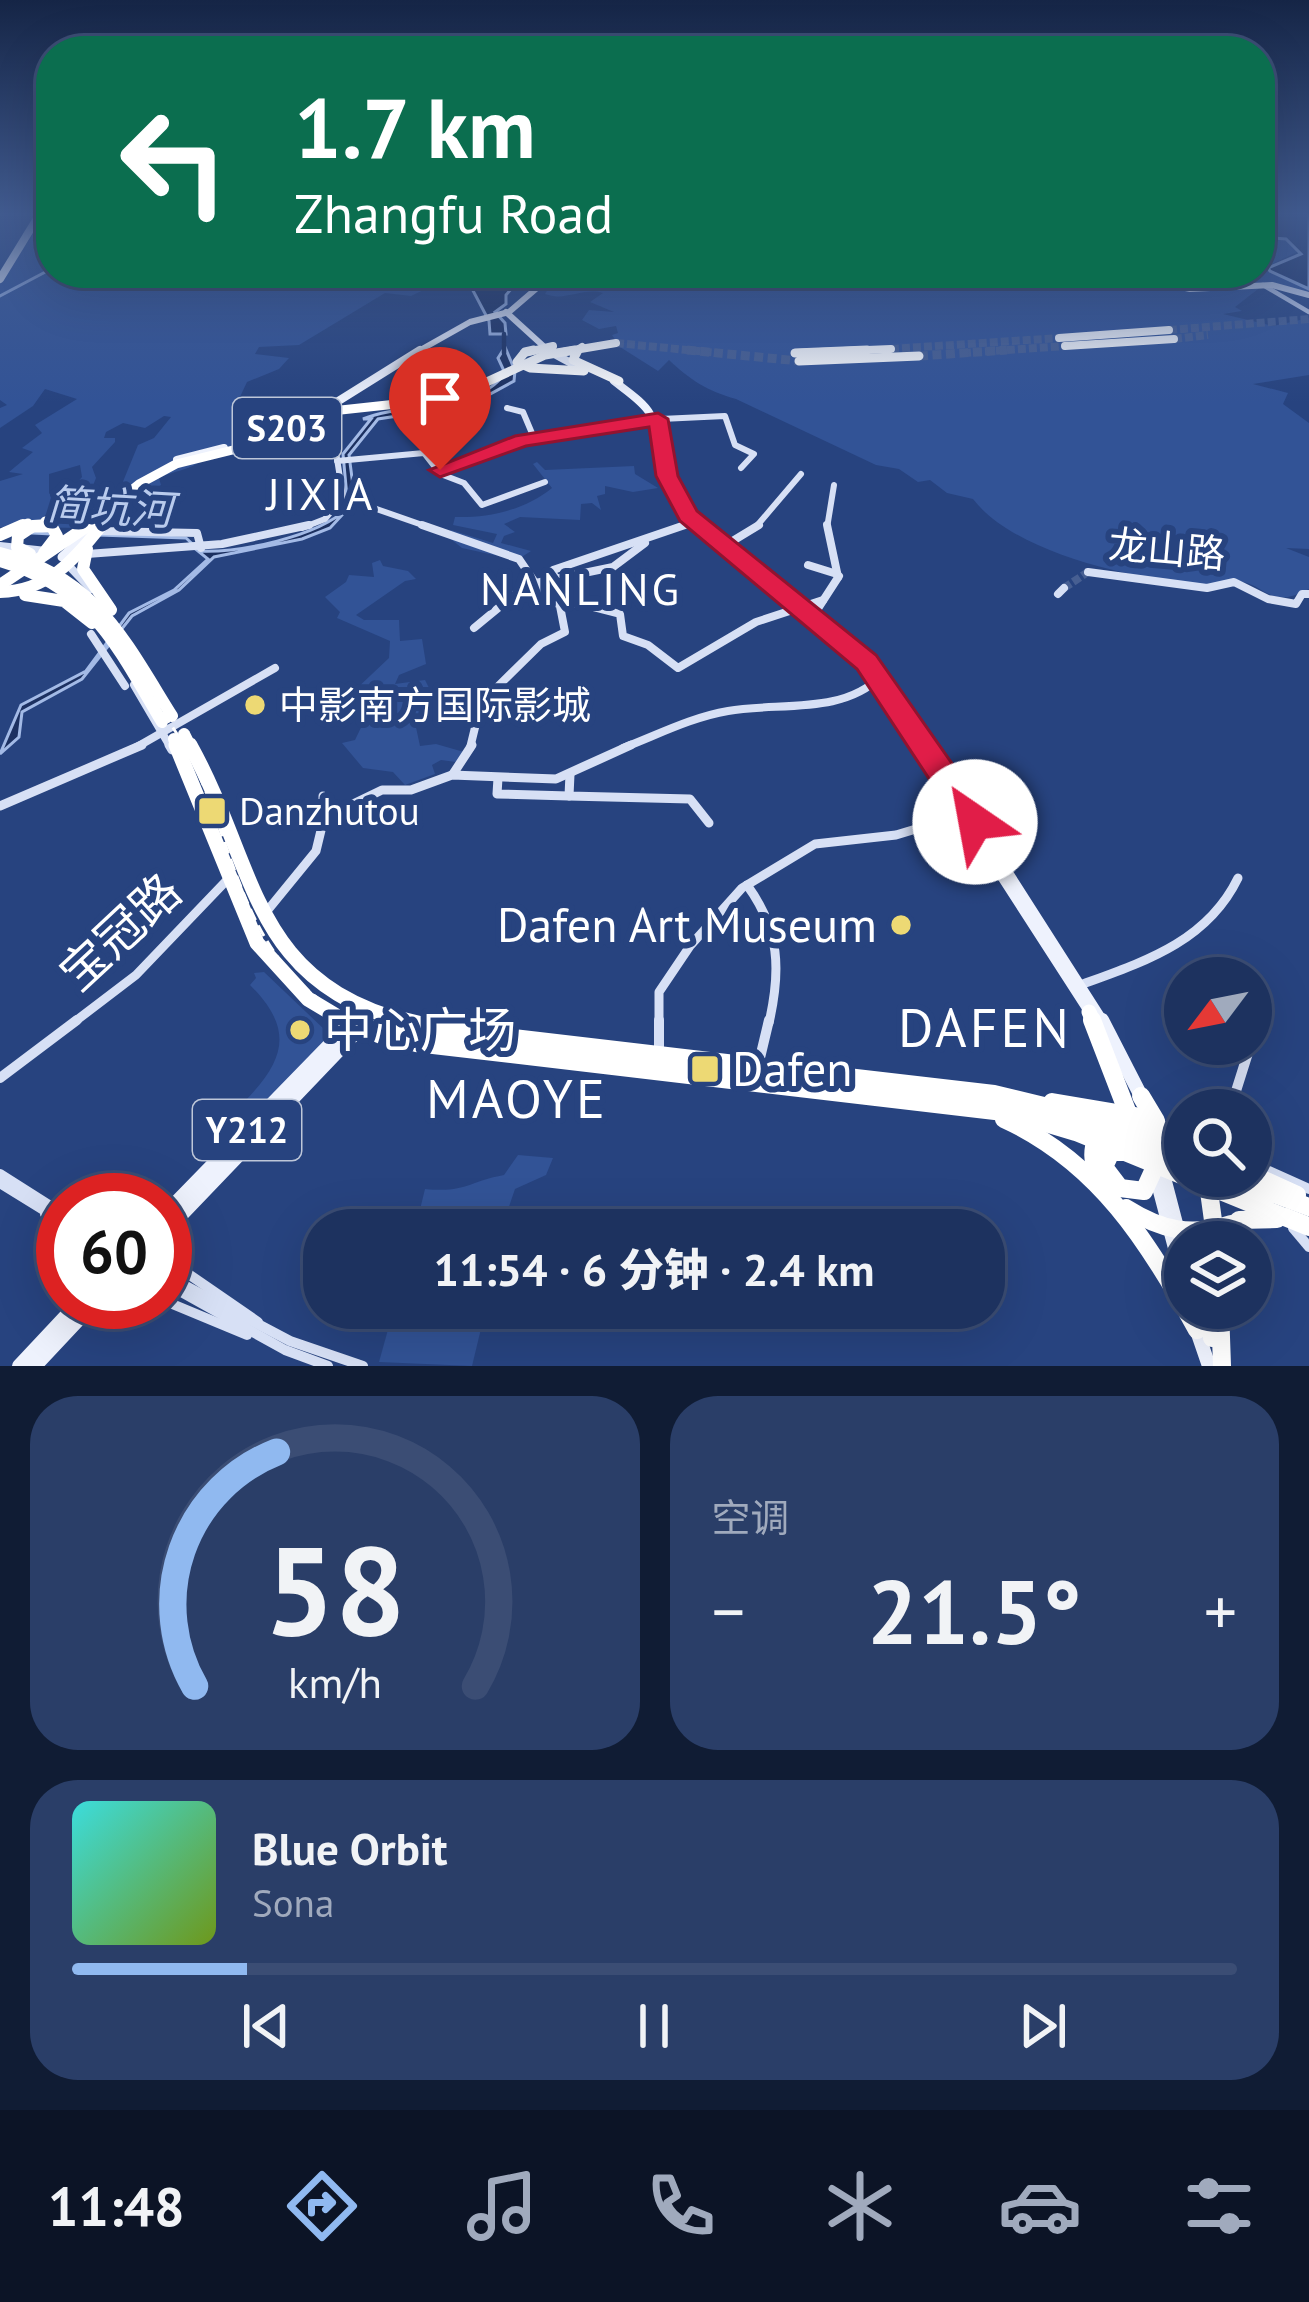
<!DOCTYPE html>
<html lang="zh">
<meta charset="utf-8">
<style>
body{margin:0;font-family:"PT Sans","Noto Sans SC",sans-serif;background:#2a3e68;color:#f1f3f6;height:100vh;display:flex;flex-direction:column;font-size:45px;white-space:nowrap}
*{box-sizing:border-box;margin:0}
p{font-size:39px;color:#a0aabd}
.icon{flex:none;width:66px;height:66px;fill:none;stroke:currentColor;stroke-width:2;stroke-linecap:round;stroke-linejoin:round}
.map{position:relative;height:1366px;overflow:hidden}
.side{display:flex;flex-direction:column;gap:30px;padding:30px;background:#101c34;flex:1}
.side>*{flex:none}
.guide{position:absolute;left:36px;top:36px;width:1239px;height:252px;border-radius:48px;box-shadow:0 12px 48px #0002,0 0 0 3px #3b4d74;background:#0b6e4f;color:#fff;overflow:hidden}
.needle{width:78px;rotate:238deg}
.fabs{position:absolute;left:1164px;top:957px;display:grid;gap:24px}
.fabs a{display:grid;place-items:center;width:108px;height:108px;border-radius:50%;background:#1d325f;box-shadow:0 12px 48px #0002,0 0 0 3px #3b4d74;font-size:60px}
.speed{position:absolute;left:36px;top:1173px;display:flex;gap:24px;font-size:60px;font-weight:700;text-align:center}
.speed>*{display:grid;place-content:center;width:156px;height:156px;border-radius:50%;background:#1d325f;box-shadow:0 12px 48px #0002,0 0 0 3px #3b4d74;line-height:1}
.speed .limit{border:18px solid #d22;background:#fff;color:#111}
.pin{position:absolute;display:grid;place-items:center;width:102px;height:102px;color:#fff;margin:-123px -51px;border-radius:50% 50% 50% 0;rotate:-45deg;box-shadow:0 0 12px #0007}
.pin .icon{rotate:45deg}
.me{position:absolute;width:132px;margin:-66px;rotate:327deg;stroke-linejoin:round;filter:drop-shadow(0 0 9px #0008)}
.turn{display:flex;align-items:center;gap:42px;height:252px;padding:0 60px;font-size:54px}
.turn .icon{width:156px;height:156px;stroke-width:2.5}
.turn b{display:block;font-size:84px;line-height:102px}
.big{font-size:90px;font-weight:800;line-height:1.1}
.side .tile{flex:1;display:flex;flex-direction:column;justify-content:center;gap:18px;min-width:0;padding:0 42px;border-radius:48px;background:#2a3e68}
.side .dial{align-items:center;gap:0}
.dial svg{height:312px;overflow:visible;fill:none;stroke:#3b4d74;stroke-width:7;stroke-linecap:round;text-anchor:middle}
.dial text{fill:#f1f3f6;stroke:none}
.song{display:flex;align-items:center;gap:36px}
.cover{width:144px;height:144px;border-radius:18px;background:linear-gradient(135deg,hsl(180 70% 55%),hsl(80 70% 35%))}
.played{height:12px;border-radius:6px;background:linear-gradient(90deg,#90b9f0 15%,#3b4d74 15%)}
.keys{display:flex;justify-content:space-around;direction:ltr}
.heat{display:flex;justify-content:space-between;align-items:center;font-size:66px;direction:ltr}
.side .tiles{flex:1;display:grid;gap:30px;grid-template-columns:1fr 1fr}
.tile:last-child{grid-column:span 2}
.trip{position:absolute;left:303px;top:1209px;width:702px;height:120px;border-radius:48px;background:#1d325f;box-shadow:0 12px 48px #0002,0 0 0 3px #3b4d74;font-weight:800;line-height:120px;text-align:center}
.menu{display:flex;height:192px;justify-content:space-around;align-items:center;background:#0c1426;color:#a0aabd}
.menu .icon{width:84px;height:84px}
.menu .selected{color:#90b9f0}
.menu b{font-size:54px;color:#f1f3f6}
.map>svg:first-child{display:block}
.green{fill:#325396}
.water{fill:#1c3060;stroke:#a3bae6;stroke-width:3}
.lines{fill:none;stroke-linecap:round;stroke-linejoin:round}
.stream{stroke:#a3bae6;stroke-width:3}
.river{stroke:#1c3060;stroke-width:4.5}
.secondary-tunnel{stroke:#475f92;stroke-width:8;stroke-dasharray:8 3;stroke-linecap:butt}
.highway-tunnel-far1{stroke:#475f92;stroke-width:8;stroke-dasharray:8 3;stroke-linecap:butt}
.highway-tunnel{stroke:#475f92;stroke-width:9;stroke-dasharray:9 4.5;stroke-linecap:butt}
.secondary-far4{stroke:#d7e0f5;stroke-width:4.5}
.secondary-far3{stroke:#d7e0f5;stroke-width:6}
.secondary-far2{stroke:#d7e0f5;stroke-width:8}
.secondary-far1{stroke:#d7e0f5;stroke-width:9}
.secondary{stroke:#d7e0f5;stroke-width:10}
.primary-far4{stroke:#eef2fd;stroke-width:6}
.primary-far3{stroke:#eef2fd;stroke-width:8}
.primary-far2{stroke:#eef2fd;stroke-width:9}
.primary-far1{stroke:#eef2fd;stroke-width:10}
.primary{stroke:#eef2fd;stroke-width:14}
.highway-far4{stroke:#fff;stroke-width:8}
.highway-far3{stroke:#fff;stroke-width:9}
.highway-far2{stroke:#fff;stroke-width:12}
.highway-far1{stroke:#fff;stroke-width:15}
.highway{stroke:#fff;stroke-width:18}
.rail-far1{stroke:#fff;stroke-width:3;stroke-dasharray:12 6;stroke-linecap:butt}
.rail{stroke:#fff;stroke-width:4.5;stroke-dasharray:32 14;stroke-linecap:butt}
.route{fill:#e11d48;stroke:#92132f;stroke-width:3}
.poi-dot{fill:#edd974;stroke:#27437f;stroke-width:4.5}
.labels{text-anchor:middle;stroke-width:12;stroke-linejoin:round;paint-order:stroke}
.shield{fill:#27437f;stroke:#bec7d9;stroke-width:3}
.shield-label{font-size:36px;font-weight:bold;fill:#fff}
.street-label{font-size:39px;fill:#fff;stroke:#27437f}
.poi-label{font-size:39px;fill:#fff;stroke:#27437f;text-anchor:start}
.water-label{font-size:42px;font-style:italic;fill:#b9cbed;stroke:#27437f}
.quarter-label{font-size:45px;letter-spacing:3px;fill:#fff;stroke:#27437f}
.near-poi-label{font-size:48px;fill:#fff;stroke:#27437f;text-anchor:start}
.near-street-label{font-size:48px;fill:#fff;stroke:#27437f}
.near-quarter-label{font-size:54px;letter-spacing:3px;fill:#fff;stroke:#27437f}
</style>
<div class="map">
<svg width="1309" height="1366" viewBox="0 0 1309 1366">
<rect width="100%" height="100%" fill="#27437f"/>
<!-- green -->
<g class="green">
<path d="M49 212 51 264 46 267 51 273H459L411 296 385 293 299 345 259 347 255 354 289 358 279 369 247 382 232 414 252 438 253 451 202 459C193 470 172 471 159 478L161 485 135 501 122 484 138 445 154 438 171 417 164 416 145 428 123 423 106 432 104 438H115V442L92 467 96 478 92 488 74 486 82 477 80 465 49 474V493L57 502 43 518 78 514 96 521 89 528 0 527V481L23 474 9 472 33 452 22 448 42 433 35 425 77 399 45 389 33 406 0 428V408L7 405 0 400V281Z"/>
<path d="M1260 237 1291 241 1297 252 1266 267 1309 289V294L1262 286 1235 307 1242 311 1223 314 1273 326 1309 318V375L1253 384 1288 393 1283 404 1309 423V549L1286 548 1309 557V589C1266 612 1266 580 1232 581 1222 581 1214 586 1204 585 1138 580 1015 554 973 499L947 493 930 480 918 482 899 469 876 465 736 399C707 391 689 379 669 360L658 371 620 347 612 335 618 333 616 326 599 329 582 320 589 310 614 312 590 302 603 293C583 287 565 302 545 294L550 286 537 279 562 273H877L874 275 901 284 914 277 949 273H1145L1177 280 1214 273 1222 280 1227 273H1260Z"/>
<path d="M537 462 545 470 634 466 635 474 658 488 633 492 605 486V494L597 496 601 510 592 503 581 504 580 520 520 517 504 524 515 532 504 536 501 543 531 551 517 560 462 548 447 536 451 530 493 543 497 534 453 525 455 517C489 518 525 510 552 488L533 464Z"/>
<polygon points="380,560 383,566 408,571 416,579 405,581 356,615 364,620 399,620 400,641 422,639 426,664 399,675 395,684 425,680 435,700 432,713 414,718 420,746 436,744 464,752 456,762 441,760 432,765 435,774 405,785 393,772 363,768 342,743 355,740 372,705 353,692 389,658 390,641 337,618 340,612 325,597 346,582 349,575 374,577 372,563"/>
<path d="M264 972 326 1031 324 1041 256 1116 244 1102C286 1059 294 1029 250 985L256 978 254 973Z"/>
<path d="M518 1155 553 1158 546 1175 515 1189 501 1230H415L425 1189C466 1193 467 1182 504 1175Z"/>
<polygon points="394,1308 486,1308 472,1366 379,1362"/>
</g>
<!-- water -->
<g class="water">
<polygon points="1260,212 1309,212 1309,289 1270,271 1268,268 1301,254 1286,239 1260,237"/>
<polygon points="483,273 562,273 517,282 506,295 506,304 495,312 505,323 506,334 490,334 489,321 469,283"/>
<path d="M505 347 515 371 514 381 470 405 378 419 349 455 355 501 330 528 302 539 214 557 179 590 132 616 82 679 22 712 19 737 0 754 21 705 86 671 129 613 174 590 208 559 198 551C240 553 317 537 348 508L343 454 371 419H363C406 401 477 414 505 373L498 358Z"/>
</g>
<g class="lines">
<!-- stream -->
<g class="stream">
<polyline points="0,296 51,269"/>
<polyline points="32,533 52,534"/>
<polyline points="98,535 186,538 201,552"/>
</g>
<!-- river -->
<polyline class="river" points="504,334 504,353"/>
<!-- secondary-tunnel -->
<polyline class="secondary-tunnel" points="1064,588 1088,572"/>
<!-- highway-tunnel-far1 -->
<g class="highway-tunnel-far1">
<polyline points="1169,330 1309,319"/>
<polyline points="1174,339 1208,335"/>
<polyline points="616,343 718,353"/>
<polyline points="891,349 1059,338"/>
<polyline points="963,353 1065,346"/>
</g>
<!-- highway-tunnel -->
<g class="highway-tunnel">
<polyline points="687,350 799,361"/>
<polyline points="919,356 1007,350"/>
</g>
<!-- secondary-far4 -->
<polyline class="secondary-far4" points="1263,285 1309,312"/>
<!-- secondary-far3 -->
<g class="secondary-far3">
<polyline points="507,408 523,412 534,438"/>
<polyline points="337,461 424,453 438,471 530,439 661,419 725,416 735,445 754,454 741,468"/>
<polyline points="438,473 464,483 482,505 545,482"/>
<polyline points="365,505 431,528"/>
<polyline points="302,528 325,519 343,497 330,414"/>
<polyline points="676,528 694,522"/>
<polyline points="755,528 801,474"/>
<polyline points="827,528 834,485"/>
</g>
<!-- secondary-far2 -->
<g class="secondary-far2">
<polyline points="422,525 519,559 549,603 581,604 620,614 623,636 648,645 678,668 756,622 823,600"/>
<polyline points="827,525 838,577"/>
<polyline points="100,531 197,533 201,548"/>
<polyline points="720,541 726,545 759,525"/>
<polyline points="0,546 46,551"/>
<polyline points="87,554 222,544 309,525"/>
<polyline points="68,565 91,589"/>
<polyline points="808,565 837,574"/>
<polyline points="1088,572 1207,588 1234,582 1268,599 1296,604 1302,594 1309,594"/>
<polyline points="1058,594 1064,588"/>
<polyline points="819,620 817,610 839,576"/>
<polyline points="474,628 526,585 613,567 645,543"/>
<polyline points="91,634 125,686"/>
<polyline points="134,685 171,748"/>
<polyline points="135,748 275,668"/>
<polyline points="470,748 481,703 541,644 565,632 553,570 685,525"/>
<path d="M623 748C657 735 692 717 728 711 777 702 842 715 880 677"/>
</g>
<!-- secondary-far1 -->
<g class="secondary-far1">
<polyline points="169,745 172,750"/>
<polyline points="453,774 472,745"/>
<polyline points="570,774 569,796 690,799 709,823"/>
<polyline points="498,778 497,794 569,796"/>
<polyline points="323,796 323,818"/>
<polyline points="0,806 142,745"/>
<path d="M747 885C780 930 781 970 769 1023"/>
<polyline points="267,911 316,851 324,818 382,790 411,790 452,775 556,779 631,745"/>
<path d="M1075 987C1140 963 1206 944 1238 878"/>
<polyline points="73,1023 136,975 228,879"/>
<polyline points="659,1023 659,992 690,946 742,888 815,844 896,835 969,813"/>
</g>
<!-- secondary -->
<g class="secondary">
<polyline points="659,1020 659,1051"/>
<polyline points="759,1062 769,1020"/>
<polyline points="0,1078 77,1020"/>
<polyline points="1230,1110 1248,1053"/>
<polyline points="1251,1163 1309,1189"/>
<polyline points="0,1174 63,1214"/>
<polyline points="0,1183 63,1222"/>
<polyline points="45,1214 63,1233"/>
<polyline points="1293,1228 1309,1247"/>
<polyline points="165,1248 171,1262 258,1322"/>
<polyline points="165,1275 290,1341 363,1366"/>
<polyline points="165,1283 285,1350 328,1366"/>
<polyline points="165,1301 247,1335"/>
</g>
<!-- primary-far4 -->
<g class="primary-far4">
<polyline points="861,273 900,284 1046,273"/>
<polyline points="1119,273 1190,289 1272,285 1309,295"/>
<polyline points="506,312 551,353"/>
<polyline points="415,353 470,322 509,312 537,288 568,273"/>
</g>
<!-- primary-far3 -->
<g class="primary-far3">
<polyline points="547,350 582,369"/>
<path d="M614 381C625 390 644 402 650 414 669 455 658 496 698 528"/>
<polyline points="308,420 420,350"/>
<polyline points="177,460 224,448"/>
</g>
<!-- primary-far2 -->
<g class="primary-far2">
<polyline points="694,525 830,634 876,681 919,748"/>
<polyline points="62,557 87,535"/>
</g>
<!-- primary-far1 -->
<g class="primary-far1">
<polyline points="917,745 1092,1016"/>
<polyline points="1005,868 1104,1023"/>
<polyline points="361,1023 364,1010"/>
</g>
<!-- primary -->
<g class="primary">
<polyline points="1102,1020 1141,1096"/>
<polyline points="1162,1170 1185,1258"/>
<polyline points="1156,1176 1185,1286"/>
<polyline points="165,1214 352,1022"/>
<polyline points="165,1232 360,1028 362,1020"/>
<polyline points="1197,1331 1209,1366"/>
<polyline points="19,1366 79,1302"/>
<polyline points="35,1366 95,1302"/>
</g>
<!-- highway-far4 -->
<g class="highway-far4">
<polyline points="0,279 41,212"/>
<polyline points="1059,338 1169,330"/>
<polyline points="1065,346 1174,339"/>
<polyline points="524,353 553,346"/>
<polyline points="557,353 616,343"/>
<polyline points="573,353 582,347"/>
<polyline points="795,353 891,349"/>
</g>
<!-- highway-far3 -->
<g class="highway-far3">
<polyline points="534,350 525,352 517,362 530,368 584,371"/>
<polyline points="578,350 573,360 619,381"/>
<polyline points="795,353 867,350"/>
<polyline points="799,361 919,356"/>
<polyline points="45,521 88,510 115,495"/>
<polyline points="16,528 28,523"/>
<polyline points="30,528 53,528"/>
<polyline points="85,528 139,484 176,464 253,445 341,410 452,398 545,355 575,350"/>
<polyline points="100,528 111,514"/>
</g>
<!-- highway-far2 -->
<g class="highway-far2">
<polyline points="0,535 23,525"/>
<polyline points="87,549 83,569 111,610"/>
<path d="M0 553C95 576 124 639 172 716"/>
<polyline points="44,553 57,536 51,525"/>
<polyline points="30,554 17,547 18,536 33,526 49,525"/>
<path d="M0 561C91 587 117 646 162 722"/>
<polyline points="0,585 89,525"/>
<path d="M0 592C48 591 74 560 102 525"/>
<polyline points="25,595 64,601 92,623"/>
<polyline points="184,734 191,748"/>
<polyline points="174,739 178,748"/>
</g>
<!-- highway-far1 -->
<g class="highway-far1">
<polyline points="176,745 257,943 308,999 348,1023"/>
<path d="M190 745C259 870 249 982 411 1023"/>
<polyline points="1089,1012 1094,1023"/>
</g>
<!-- highway -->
<g class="highway">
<polyline points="343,1020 416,1043 1012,1113 1076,1132 1309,1227"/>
<polyline points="399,1020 436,1029 994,1094 1052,1108 1185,1160"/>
<polyline points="1092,1020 1129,1116 1120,1124"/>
<polyline points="1141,1096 1156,1121"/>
<polyline points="1052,1102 1141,1117 1185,1144"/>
<path d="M1004 1119C1098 1162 1149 1242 1197 1330"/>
<polyline points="1123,1152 1111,1152 1104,1167 1120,1188 1144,1191 1154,1169"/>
<polyline points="1251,1174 1297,1195"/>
<polyline points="1226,1176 1309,1207"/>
<path d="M1100 1181C1089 1156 1090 1137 1114 1121L1145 1127 1185 1150"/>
<polyline points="1208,1184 1215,1235"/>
<path d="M1126 1208C1161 1230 1191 1237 1231 1224"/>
<polyline points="1216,1242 1239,1220 1277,1219"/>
<polyline points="1209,1308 1212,1338"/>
<polyline points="1220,1308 1222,1366"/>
</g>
<!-- rail-far1 -->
<path class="rail-far1" d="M0 556C71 572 92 603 129 662 150 695 175 727 193 762 240 860 245 974 361 1023"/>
<!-- rail -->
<g class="rail">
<polyline points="354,1020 423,1040 998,1102 1064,1122 1185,1170"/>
<polyline points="1200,1176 1309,1219"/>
</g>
</g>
<!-- sky -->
<linearGradient id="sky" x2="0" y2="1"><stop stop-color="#152546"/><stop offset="0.53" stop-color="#415b90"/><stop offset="1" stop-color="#415b90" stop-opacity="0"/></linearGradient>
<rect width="1309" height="403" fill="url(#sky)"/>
<!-- route -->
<polygon class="route" points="658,413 668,419 678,476 697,511 876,655 986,812 991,822 986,832 975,836 964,832 857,669 680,521 656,476 649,427 526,446 440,477 429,470 515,436"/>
<!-- markers -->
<g class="poi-dot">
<circle cx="255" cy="705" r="12"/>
<rect x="197" y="796" width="30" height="30" rx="6"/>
<circle cx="901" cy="925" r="12"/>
<circle cx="300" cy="1030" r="12"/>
<rect x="690" y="1054" width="30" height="30" rx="6"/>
</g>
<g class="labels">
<!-- shield labels -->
<g class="shield">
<rect x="233" y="398" width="108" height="60" rx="9"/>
<rect x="193" y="1100" width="108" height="60" rx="9"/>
</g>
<g class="shield-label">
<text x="287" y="441">S203</text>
<text x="247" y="1143">Y212</text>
</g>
<!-- street labels -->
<g class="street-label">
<text transform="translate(1167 549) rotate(5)" y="14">龙山路</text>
</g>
<!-- poi labels -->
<g class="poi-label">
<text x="279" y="719">中影南方国际影城</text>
<text x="239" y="825">Danzhutou</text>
</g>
<!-- water labels -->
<g class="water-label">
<text transform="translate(110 507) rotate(3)" y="15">简坑河</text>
</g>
<!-- quarter labels -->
<g class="quarter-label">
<text x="321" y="510">JIXIA</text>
<text x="581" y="605">NANLING</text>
</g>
<!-- near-poi labels -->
<g class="near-poi-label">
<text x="877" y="942" text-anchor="end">Dafen Art Museum</text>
<text x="324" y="1047">中心广场</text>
<text x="732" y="1086">Dafen</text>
</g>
<!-- near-street labels -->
<g class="near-street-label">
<text transform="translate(120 932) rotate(-43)" y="17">宝冠路</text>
</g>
<!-- near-quarter labels -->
<g class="near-quarter-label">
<text x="985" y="1047">DAFEN</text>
<text x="517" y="1118">MAOYE</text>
</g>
</g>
</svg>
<div class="fabs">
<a><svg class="needle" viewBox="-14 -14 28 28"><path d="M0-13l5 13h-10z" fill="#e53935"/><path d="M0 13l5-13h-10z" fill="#a0aabd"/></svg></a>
<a><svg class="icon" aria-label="search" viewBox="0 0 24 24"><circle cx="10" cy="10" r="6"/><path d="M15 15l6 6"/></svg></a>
<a><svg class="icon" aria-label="layers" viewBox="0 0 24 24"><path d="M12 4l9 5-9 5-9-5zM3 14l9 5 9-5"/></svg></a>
</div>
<div class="speed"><div class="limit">60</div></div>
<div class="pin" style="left:440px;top:470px;background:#d93025"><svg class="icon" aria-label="arrive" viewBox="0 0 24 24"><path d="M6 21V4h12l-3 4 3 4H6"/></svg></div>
<svg class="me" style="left:975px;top:822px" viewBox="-20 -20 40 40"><circle r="19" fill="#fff"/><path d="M0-13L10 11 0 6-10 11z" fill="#e11d48"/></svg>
<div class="trip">11:54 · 6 分钟 · 2.4 km</div>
<div class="guide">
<div class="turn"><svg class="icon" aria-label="left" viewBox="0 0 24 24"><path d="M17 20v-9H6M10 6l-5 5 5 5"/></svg><div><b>1.7 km</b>Zhangfu Road</div></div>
</div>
</div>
<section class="side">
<div class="tiles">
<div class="tile dial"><svg viewBox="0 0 100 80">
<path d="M14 69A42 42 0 1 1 86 69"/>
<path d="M14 69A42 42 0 0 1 35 9" stroke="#90b9f0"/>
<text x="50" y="56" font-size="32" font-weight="700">58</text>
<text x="50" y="72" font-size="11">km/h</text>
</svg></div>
<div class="tile"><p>空调</p>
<div class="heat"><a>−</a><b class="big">21.5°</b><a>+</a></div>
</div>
<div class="tile">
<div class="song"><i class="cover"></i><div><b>Blue Orbit</b><p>Sona</p></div></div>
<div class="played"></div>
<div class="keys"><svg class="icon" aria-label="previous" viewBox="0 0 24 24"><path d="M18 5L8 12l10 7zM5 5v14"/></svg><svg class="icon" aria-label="pause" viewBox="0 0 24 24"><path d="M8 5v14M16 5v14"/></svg><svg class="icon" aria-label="next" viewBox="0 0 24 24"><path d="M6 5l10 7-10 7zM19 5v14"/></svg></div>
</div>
</div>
</section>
<nav class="menu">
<b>11:48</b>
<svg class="icon selected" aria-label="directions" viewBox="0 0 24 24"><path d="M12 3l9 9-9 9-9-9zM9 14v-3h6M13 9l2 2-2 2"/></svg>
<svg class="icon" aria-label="music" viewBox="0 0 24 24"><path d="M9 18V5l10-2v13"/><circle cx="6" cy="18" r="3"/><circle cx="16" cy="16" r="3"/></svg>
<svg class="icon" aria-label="phone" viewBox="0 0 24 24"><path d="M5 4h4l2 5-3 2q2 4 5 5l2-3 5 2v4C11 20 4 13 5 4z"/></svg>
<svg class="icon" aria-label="climate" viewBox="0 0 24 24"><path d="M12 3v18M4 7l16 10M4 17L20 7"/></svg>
<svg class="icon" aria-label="car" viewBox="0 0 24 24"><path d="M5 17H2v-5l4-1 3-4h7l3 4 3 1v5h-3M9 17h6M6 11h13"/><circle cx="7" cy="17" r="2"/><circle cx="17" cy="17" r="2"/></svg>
<svg class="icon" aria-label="filters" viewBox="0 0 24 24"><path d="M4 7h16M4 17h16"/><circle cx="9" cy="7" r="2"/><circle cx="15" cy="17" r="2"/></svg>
</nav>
